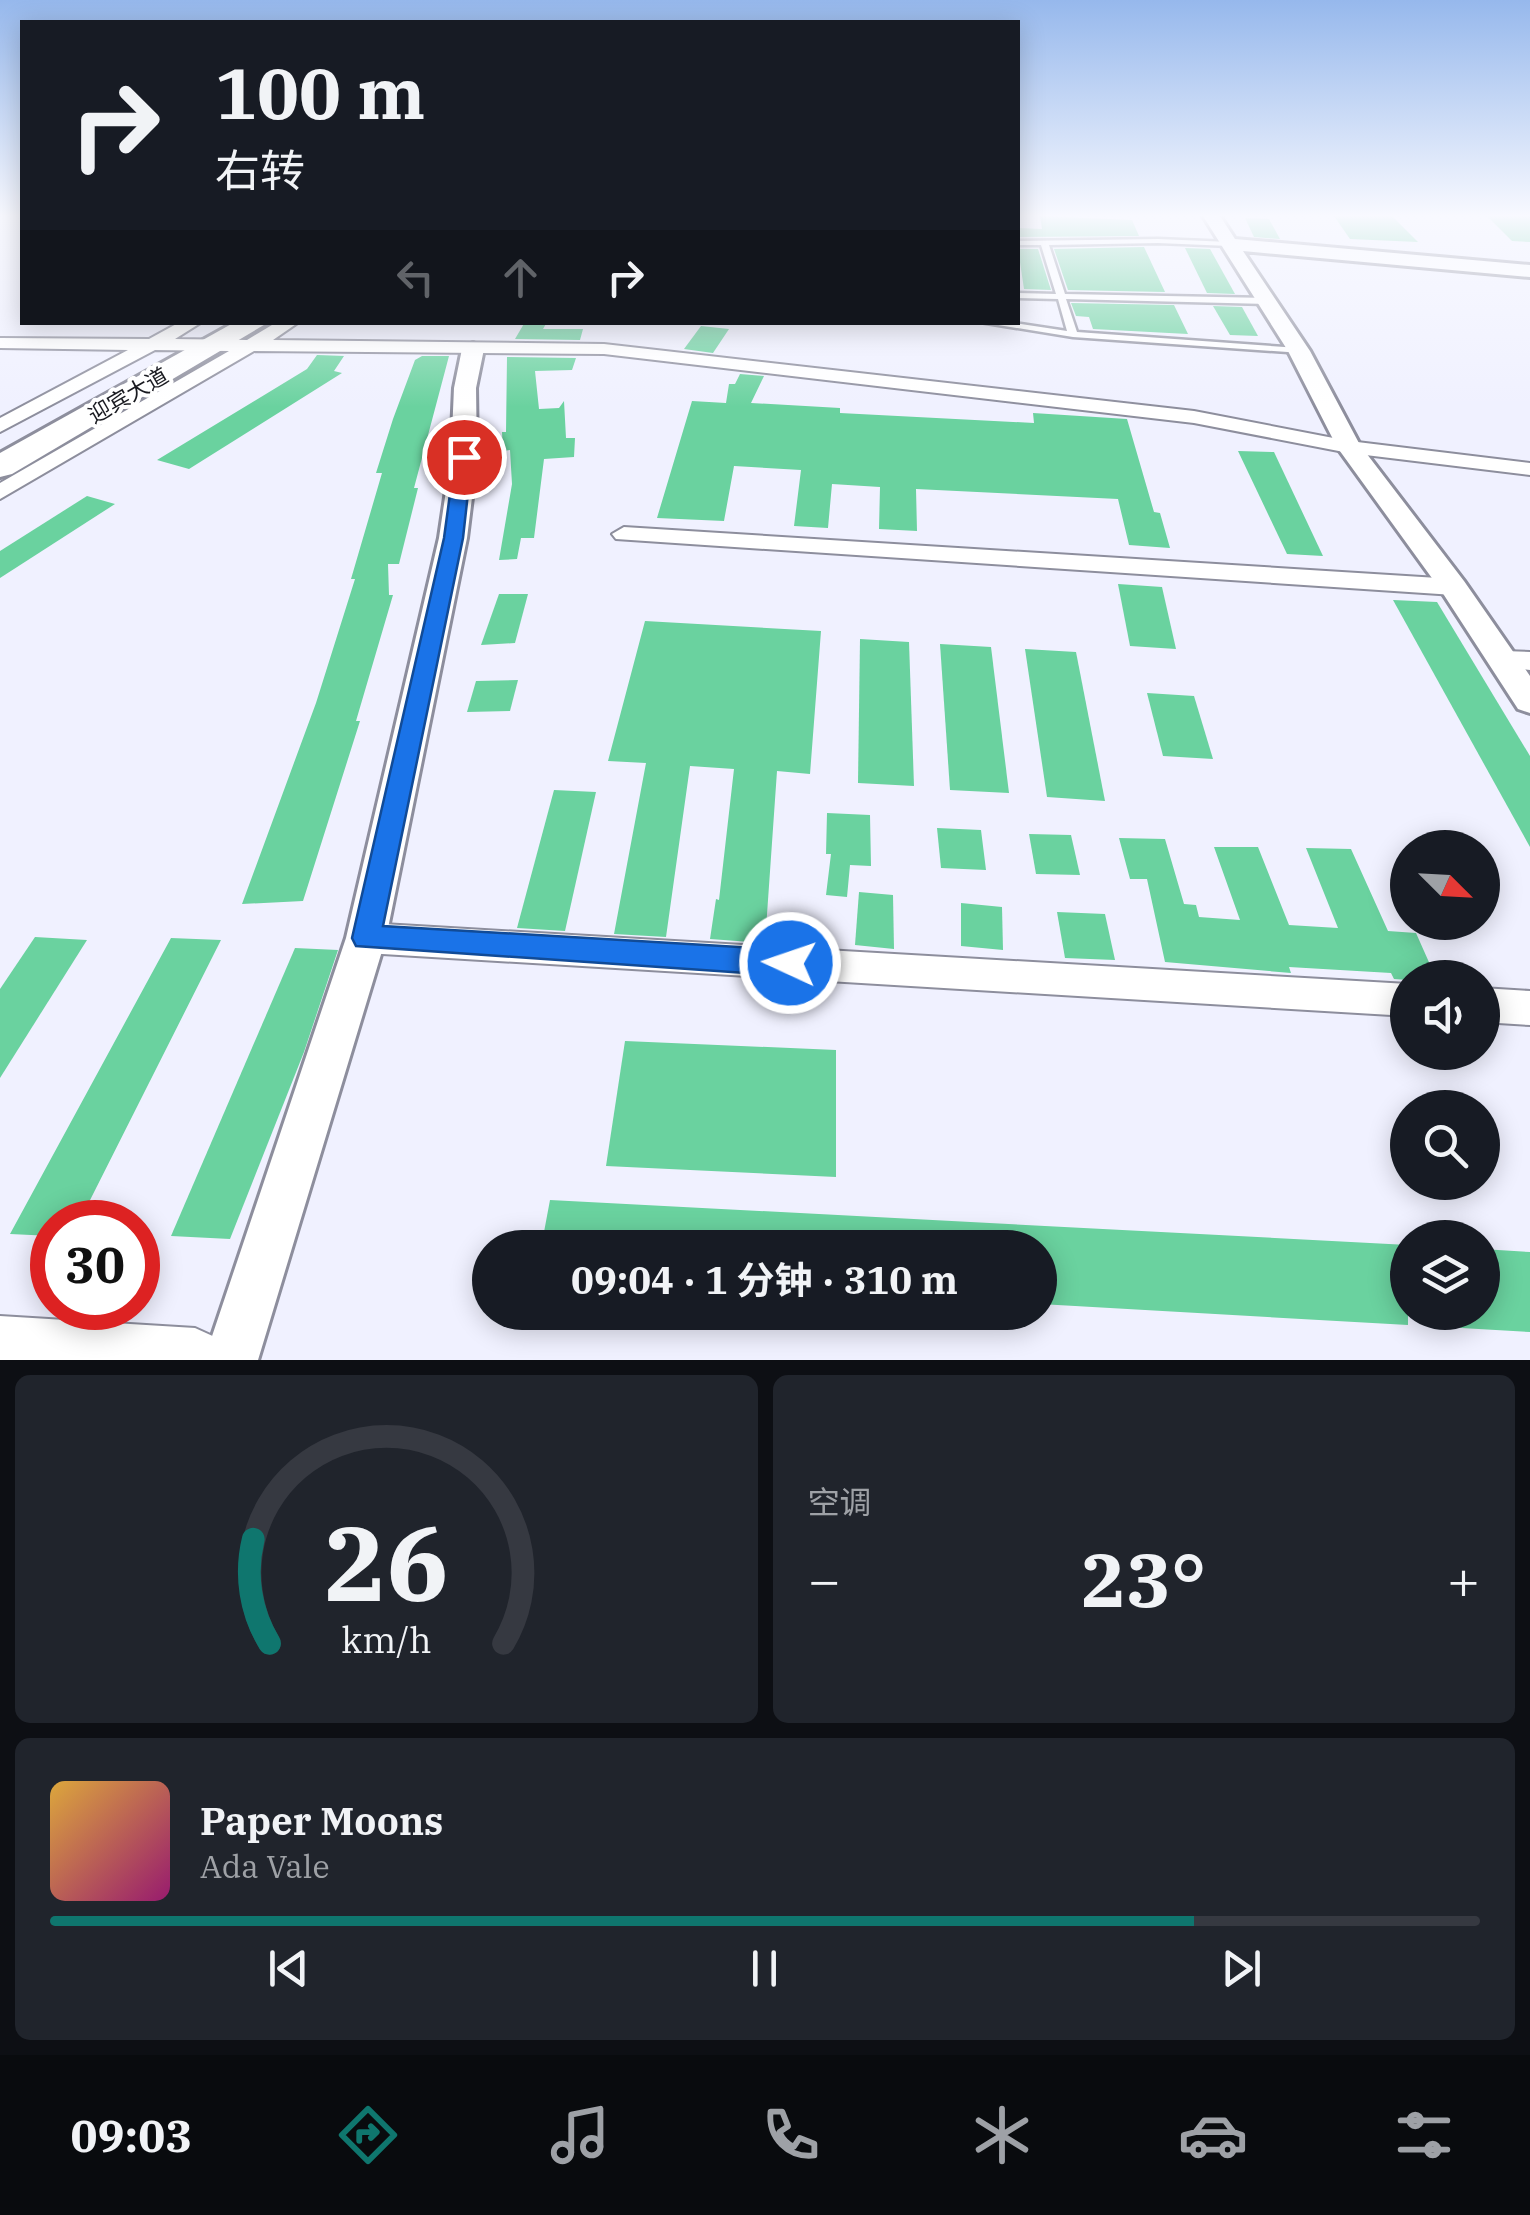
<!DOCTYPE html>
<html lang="zh">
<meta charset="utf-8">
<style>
body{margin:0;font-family:"IBM Plex Serif","Noto Sans SC",serif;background:#20242c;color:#f1f3f6;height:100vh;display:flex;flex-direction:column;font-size:38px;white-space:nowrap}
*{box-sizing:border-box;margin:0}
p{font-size:32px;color:#9ea1a6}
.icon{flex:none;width:55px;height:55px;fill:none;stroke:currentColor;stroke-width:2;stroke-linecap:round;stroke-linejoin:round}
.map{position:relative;height:1360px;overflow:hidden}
.side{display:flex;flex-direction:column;gap:15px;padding:15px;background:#0d0f14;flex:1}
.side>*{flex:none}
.hud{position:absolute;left:20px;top:20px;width:1000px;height:305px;border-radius:0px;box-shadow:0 5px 25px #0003;background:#171b24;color:#f1f3f6;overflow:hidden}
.needle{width:65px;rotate:114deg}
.controls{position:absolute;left:1390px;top:830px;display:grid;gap:20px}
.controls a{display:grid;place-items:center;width:110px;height:110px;border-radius:50%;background:#171b24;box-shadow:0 5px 25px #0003;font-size:50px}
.speed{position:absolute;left:30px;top:1200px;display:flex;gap:20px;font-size:50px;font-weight:700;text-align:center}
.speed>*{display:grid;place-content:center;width:130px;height:130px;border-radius:50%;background:#171b24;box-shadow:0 5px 25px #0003;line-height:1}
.speed .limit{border:15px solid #d22;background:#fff;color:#111}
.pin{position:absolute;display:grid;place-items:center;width:85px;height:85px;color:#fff;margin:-42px;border:5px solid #fff;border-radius:50%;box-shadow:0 2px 10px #0007}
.me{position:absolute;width:110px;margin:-55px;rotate:273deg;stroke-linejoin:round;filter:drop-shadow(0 0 8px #0008)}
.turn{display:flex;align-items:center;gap:35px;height:210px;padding:0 30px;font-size:45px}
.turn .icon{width:130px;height:130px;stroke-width:2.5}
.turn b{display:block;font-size:70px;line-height:85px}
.lanes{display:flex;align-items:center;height:95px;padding:0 30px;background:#0003;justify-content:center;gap:50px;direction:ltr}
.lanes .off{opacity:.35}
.big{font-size:75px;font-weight:700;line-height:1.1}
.side .tile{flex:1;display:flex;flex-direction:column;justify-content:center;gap:15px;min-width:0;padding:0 35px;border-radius:15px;background:#20242c}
.side .dial{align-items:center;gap:0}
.dial svg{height:260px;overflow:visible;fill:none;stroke:#363941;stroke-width:7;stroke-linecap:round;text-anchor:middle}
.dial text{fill:#f1f3f6;stroke:none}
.song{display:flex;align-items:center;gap:30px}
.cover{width:120px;height:120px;border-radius:15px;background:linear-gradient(135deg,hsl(40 70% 55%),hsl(320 70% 35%))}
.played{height:10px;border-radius:5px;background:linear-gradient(90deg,#0f766e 80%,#363941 80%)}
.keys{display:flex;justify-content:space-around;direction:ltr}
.heat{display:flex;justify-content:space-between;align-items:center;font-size:55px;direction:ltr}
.side .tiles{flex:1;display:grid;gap:15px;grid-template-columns:1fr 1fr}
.tile:last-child{grid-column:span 2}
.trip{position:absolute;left:472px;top:1230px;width:585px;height:100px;border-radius:50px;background:#171b24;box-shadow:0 5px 25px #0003;font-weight:700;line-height:100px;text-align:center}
.tab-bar{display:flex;height:160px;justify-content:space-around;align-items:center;background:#090b0e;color:#9ea1a6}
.tab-bar .icon{width:70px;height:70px}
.tab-bar .active{color:#0f766e}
.tab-bar b{font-size:45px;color:#f1f3f6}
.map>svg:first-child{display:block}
.building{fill:#6ad29f}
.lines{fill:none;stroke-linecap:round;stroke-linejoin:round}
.service-casing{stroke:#8d8e9d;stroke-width:5}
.minor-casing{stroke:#8d8e9d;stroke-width:4}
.tertiary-casing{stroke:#8d8e9d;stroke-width:6}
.secondary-casing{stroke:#8d8e9d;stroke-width:4}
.primary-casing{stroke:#8d8e9d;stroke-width:6}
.service{fill:#fff;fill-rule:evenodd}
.minor{fill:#fff;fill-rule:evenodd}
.tertiary{fill:#fff;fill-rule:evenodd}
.secondary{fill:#fff;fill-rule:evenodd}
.primary{fill:#fff;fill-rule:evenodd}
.route{fill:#1a73e8;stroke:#114b97;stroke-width:2.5}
.labels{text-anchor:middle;stroke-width:8;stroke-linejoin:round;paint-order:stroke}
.far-street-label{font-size:22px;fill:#191a20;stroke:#fff}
</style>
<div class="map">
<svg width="1530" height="1360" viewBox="0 0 1530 1360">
<rect width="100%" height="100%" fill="#f0f1ff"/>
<!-- building -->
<g class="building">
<polygon points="1040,216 1132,220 1139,236 1018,237 1018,228 1042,229"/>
<polygon points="1334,216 1392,216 1418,242 1350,239"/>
<polygon points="1487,216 1530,216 1530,242 1512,241"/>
<polygon points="1245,218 1269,219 1280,239 1254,237"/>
<polygon points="1144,247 1165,292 1068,290 1054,249"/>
<polygon points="1185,248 1210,249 1235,294 1207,293"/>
<polygon points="1018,249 1038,249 1051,290 1024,289"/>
<polygon points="1071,303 1174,305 1188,334 1093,329 1089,317 1076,316"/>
<polygon points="1213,306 1242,307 1258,336 1230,335"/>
<polygon points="525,322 547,322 543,329 583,329 580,340 515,339"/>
<polygon points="701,326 729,329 713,353 684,349"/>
<polygon points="317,355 344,356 334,371 342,373 189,469 157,460 307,369"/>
<polygon points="422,356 449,356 414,488 418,488 399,564 388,564 389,595 393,595 356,721 360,721 303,901 242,904 316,703 355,579 351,579 382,473 376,473 393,419 415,360"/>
<polygon points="507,357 576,358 572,370 535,371 539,409 559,408 564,401 566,438 575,438 574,457 544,459 534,538 521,538 517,559 499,560 512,484 510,450 503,451 502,432 506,432"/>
<polygon points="740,374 764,376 751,403 840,408 840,413 1034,423 1033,413 1127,419 1154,512 1160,513 1170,548 1129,545 1118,499 916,489 917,531 879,529 880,487 832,484 828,528 794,526 801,470 734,466 724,521 657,518 692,401 726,403 729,384 735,384"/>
<polygon points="1238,451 1274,452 1323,556 1287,554"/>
<polygon points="87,496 115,504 0,578 0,551"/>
<polygon points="1118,584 1162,587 1176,649 1130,646"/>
<polygon points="499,594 528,594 515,643 481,645"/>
<polygon points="1393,600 1437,602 1530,756 1530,847"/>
<polygon points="645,621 821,631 810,774 777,771 765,943 710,939 716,899 719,900 734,769 690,766 666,937 614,934 646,763 608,761"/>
<polygon points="860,639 909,642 914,786 858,783"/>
<polygon points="940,644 991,647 1009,793 950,790"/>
<polygon points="1025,649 1076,652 1105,801 1047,797"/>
<polygon points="518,680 510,711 467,712 476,681"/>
<polygon points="1147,693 1194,696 1213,759 1163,756"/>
<polygon points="554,790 596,792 565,931 517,928"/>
<polygon points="827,813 870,815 871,866 850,865 847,897 826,895 831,854 826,854"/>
<polygon points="937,828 981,830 986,870 941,868"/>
<polygon points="1029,834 1071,835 1080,875 1036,874"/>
<polygon points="1119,838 1165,839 1184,904 1196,905 1199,917 1240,920 1214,847 1258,847 1289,925 1338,928 1306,848 1351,849 1388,931 1416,933 1436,978 1408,980 1394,979 1391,973 1289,967 1291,973 1165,962 1147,879 1130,879"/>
<polygon points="859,892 893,895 894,949 855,945"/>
<polygon points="961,903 1002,907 1003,950 961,946"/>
<polygon points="1057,912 1105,914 1115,960 1065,958"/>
<polygon points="35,937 87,940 0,1078 0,989"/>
<polygon points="171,938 221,940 79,1222 52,1222 52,1236 10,1234"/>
<polygon points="295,948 338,950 304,1052 230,1239 171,1236"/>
<polygon points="625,1041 836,1050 836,1177 606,1166"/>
<polygon points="550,1200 1408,1245 1408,1325 1040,1304 1040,1248 541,1248"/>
<polygon points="1482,1249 1530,1252 1530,1332 1444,1327 1444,1312 1482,1312"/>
</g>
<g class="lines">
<!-- service casing -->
<g class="service-casing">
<polygon id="service" points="1158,239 1230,242 1234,244 1230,246 1158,243 1049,245 1065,294 1268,298 1272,301 1268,304 1066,299 1077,332 1299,348 1302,349 1302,353 1073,337 980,322 1007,322 1067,331 1058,299 1018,298 1018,293 1056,294 1041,245 1018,245 1018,241"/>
</g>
<!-- minor casing -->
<g class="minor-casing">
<g id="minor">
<polygon points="180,322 202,322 175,339 247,340 277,322 299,322 273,340 604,344 1194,411 1349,441 1530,463 1530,475 1349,453 1194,423 604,354 254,351 0,499 0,483 229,351 155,350 0,432 0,418 128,350 0,348 0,338 149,339"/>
<polygon points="624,527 1454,579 1466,587 1454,595 616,539 612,534"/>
<polygon points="1503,651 1530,652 1530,670 1493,666 1490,660 1493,654"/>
<polygon points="366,923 1408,984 1408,1016 366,953 354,949 349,938 354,927"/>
<polygon points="1482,988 1530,991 1530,1025 1482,1022"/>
</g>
</g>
<!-- tertiary casing -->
<g class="tertiary-casing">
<g id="tertiary">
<polygon points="1203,216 1220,216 1235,239 1530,265 1530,277 1243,251 1310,351 1360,445 1464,581 1530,676 1530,713 1518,709 1442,592 1337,447 1288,351"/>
<polygon points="473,343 484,349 476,388 477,457 467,538 386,938 258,1360 204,1360 346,938 439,538 451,457 454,388 462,349"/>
</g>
</g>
<!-- secondary casing -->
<g class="secondary-casing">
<polygon id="secondary" points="0,1316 195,1328 217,1338 227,1360 0,1360"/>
</g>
<!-- primary casing -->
<g class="primary-casing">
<polygon id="primary" points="235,322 269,322 12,474 0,477 0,453"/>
</g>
<!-- service -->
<use href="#service" class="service"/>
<!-- minor -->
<use href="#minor" class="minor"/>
<!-- tertiary -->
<use href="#tertiary" class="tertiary"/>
<!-- secondary -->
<use href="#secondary" class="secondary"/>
<!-- primary -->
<use href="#primary" class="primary"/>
</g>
<!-- sky -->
<linearGradient id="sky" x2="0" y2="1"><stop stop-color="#96b8ec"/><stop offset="0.53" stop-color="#f8f9ff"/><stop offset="1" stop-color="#f8f9ff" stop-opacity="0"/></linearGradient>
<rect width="1530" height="407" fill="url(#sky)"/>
<!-- route -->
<polygon class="route" points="464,451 472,457 463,538 383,926 790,950 801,954 805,963 801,972 790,976 356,946 352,938 444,538 455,457"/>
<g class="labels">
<!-- far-street labels -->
<g class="far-street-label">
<text transform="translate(128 395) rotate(-30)" y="8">迎宾大道</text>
</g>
</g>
</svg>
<div class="controls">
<a><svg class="needle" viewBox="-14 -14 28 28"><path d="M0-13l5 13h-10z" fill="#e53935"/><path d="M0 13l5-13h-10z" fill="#9ea1a6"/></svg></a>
<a><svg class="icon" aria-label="sound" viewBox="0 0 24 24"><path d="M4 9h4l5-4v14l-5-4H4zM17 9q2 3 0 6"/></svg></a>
<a><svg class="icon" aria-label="search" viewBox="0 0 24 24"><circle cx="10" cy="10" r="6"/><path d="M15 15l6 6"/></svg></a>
<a><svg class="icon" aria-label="layers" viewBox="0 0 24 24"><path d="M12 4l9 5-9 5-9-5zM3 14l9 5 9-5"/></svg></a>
</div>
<div class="speed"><div class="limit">30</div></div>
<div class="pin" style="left:464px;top:457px;background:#d93025"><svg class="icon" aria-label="arrive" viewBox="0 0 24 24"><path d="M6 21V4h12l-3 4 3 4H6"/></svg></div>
<svg class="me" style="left:790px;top:963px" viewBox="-20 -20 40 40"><circle r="17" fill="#1a73e8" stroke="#fff" stroke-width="3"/><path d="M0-11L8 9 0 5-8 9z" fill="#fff"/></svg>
<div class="trip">09:04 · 1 分钟 · 310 m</div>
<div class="hud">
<div class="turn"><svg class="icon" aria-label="right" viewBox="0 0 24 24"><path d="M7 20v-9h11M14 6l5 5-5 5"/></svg><div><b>100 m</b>右转</div></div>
<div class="lanes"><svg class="icon off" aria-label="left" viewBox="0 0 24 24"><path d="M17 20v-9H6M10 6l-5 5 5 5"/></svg><svg class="icon off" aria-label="ahead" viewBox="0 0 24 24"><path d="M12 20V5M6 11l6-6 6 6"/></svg><svg class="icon" aria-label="right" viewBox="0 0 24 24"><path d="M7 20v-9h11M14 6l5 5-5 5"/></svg></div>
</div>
</div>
<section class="side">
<div class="tiles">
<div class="tile dial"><svg viewBox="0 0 100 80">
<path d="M14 69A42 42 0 1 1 86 69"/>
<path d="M14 69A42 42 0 0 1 9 37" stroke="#0f766e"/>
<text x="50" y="56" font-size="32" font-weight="700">26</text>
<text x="50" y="72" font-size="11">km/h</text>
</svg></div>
<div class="tile"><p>空调</p>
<div class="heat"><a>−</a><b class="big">23°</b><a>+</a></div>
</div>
<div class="tile">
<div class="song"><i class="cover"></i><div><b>Paper Moons</b><p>Ada Vale</p></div></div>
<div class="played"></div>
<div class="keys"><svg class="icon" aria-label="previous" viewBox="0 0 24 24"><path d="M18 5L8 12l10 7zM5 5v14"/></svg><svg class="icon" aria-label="pause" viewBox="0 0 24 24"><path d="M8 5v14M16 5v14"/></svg><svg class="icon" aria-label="next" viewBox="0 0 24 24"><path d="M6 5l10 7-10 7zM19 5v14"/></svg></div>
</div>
</div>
</section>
<nav class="tab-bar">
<b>09:03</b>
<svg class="icon active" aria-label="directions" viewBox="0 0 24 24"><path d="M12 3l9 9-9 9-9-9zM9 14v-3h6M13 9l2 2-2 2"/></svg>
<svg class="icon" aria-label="music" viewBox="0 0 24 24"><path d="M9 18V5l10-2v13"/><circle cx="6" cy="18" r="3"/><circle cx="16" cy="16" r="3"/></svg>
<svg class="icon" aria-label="phone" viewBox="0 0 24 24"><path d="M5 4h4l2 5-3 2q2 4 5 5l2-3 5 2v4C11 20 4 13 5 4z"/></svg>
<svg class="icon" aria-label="climate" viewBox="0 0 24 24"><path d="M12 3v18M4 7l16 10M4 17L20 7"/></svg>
<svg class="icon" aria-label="car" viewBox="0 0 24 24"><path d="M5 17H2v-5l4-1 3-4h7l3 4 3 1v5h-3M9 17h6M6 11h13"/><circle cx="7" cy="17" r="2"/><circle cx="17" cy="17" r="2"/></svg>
<svg class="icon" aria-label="filters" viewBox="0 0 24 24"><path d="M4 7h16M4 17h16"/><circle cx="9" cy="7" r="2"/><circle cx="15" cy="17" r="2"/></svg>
</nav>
